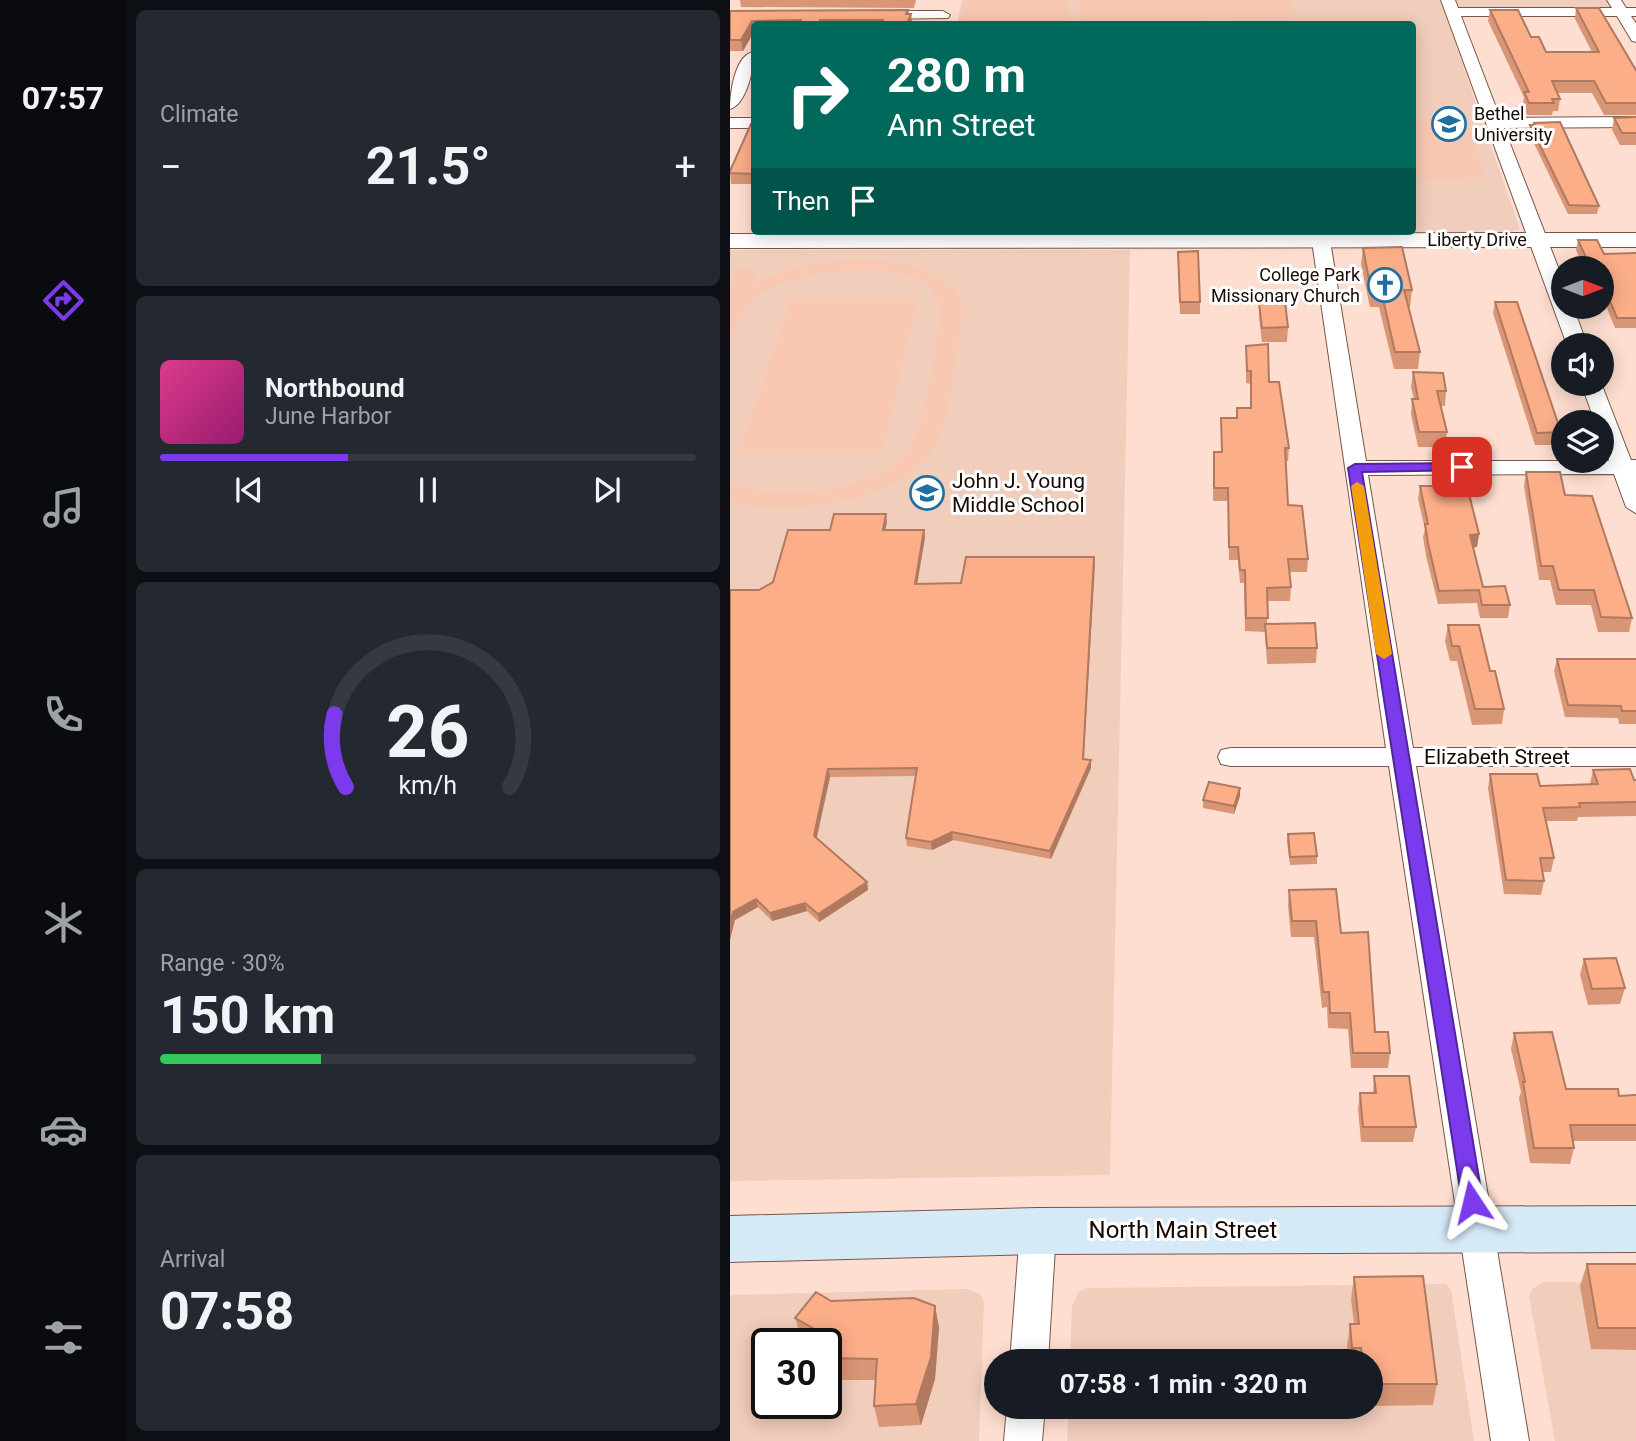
<!DOCTYPE html>
<meta charset="utf-8">
<style>
body{margin:0;font-family:Roboto,sans-serif;background:#242831;color:#f1f3f6;height:100vh;display:flex;flex-direction:column;font-size:26px;white-space:nowrap}
*{box-sizing:border-box;margin:0}
p{font-size:23px;color:#9ea1a6}
.icon{flex:none;width:38px;height:38px;fill:none;stroke:currentColor;stroke-width:2;stroke-linecap:round;stroke-linejoin:round}
.map{position:relative;flex:1;overflow:hidden}
.side{display:flex;flex-direction:column;gap:10px;padding:10px;background:#0d0f14;width:604px}
.side>*{flex:none}
.banner{position:absolute;left:21px;top:21px;width:665px;height:214px;border-radius:7px;box-shadow:0 4px 18px #0003;background:#00695c;color:#fff;overflow:hidden}
.needle{width:46px;rotate:90deg}
.fabs{position:absolute;left:821px;top:256px;display:grid;gap:14px}
.fabs a{display:grid;place-items:center;width:63px;height:63px;border-radius:50%;background:#171b24;box-shadow:0 4px 18px #0003;font-size:35px}
.speed{position:absolute;left:21px;top:1328px;display:flex;gap:14px;font-size:35px;font-weight:700;text-align:center}
.speed>*{display:grid;place-content:center;width:91px;height:91px;border-radius:50%;background:#171b24;box-shadow:0 4px 18px #0003;line-height:1}
.speed .limit{border:4px solid #111;border-radius:10px;background:#fff;color:#111}
.pin{position:absolute;display:grid;place-items:center;width:60px;height:60px;color:#fff;margin:-30px;border-radius:14px;box-shadow:0 4px 10px #0006}
.me{position:absolute;width:77px;margin:-38px;rotate:350deg;stroke-linejoin:round;filter:drop-shadow(0 0 5px #0008)}
.turn{display:flex;align-items:center;gap:24px;height:147px;padding:0 21px;font-size:32px}
.turn .icon{width:91px;height:91px;stroke-width:2.5}
.turn b{display:block;font-size:49px;line-height:60px}
.then{display:flex;align-items:center;height:66px;padding:0 21px;background:#0003;gap:14px;font-size:26px}
.big{font-size:52px;font-weight:700;line-height:1.1}
.side .tile{flex:1;display:flex;flex-direction:column;justify-content:center;gap:10px;min-width:0;padding:0 24px;border-radius:10px;background:#242831}
.side .dial{align-items:center;gap:0}
.dial svg{height:182px;overflow:visible;fill:none;stroke:#363941;stroke-width:7;stroke-linecap:round;text-anchor:middle}
.dial text{fill:#f1f3f6;stroke:none}
.song{display:flex;align-items:center;gap:21px}
.cover{width:84px;height:84px;border-radius:10px;background:linear-gradient(135deg,hsl(330 70% 55%),hsl(320 70% 35%))}
.played{height:7px;border-radius:4px;background:linear-gradient(90deg,#7c3aed 35%,#363941 35%)}
.keys{display:flex;justify-content:space-around;direction:ltr}
.heat{display:flex;justify-content:space-between;align-items:center;font-size:38px;direction:ltr}
.charge{height:10px;border-radius:5px;background:linear-gradient(90deg,#34c759 30%,#363941 0)}
.trip{position:absolute;left:254px;top:1349px;width:399px;height:70px;border-radius:35px;background:#171b24;box-shadow:0 4px 18px #0003;font-weight:700;line-height:70px;text-align:center}
main{display:flex;flex:1;min-height:0}
.menu{display:flex;flex-direction:column;width:126px;justify-content:space-around;align-items:center;background:#090b0e;color:#9ea1a6}
.menu .icon{width:49px;height:49px}
.menu .current{color:#7c3aed}
.menu b{font-size:32px;color:#f1f3f6}
.map>svg:first-child{display:block}
.built{fill:#f1cdbc;fill-rule:evenodd}
.green{fill:#f8c8b2}
.lines{fill:none;stroke-linecap:round;stroke-linejoin:round}
.minor-casing{stroke:#785748;stroke-width:2}
.tertiary-casing{stroke:#785748;stroke-width:2}
.secondary-casing{stroke:#785748;stroke-width:2}
.minor{fill:#fff;fill-rule:evenodd}
.tertiary{fill:#fff;fill-rule:evenodd}
.secondary{fill:#d6e9f7;fill-rule:evenodd}
.wall{fill:#d99676}
.shaded-wall{fill:#b07a60}
.building{fill:#fcae89;stroke:#b07a60;stroke-width:2}
.route{fill:#7c3aed;stroke:#51269a;stroke-width:2}
.slow{fill:#f59e0b}
.labels{text-anchor:middle;stroke-width:6;stroke-linejoin:round;paint-order:stroke}
.far-poi-label{font-size:18px;fill:#170a05;stroke:#fff;text-anchor:start}
.far-street-label{font-size:18px;fill:#170a05;stroke:#fff}
.poi-label{font-size:21px;fill:#170a05;stroke:#fff;text-anchor:start}
.street-label{font-size:21px;fill:#170a05;stroke:#fff}
.near-street-label{font-size:24px;fill:#170a05;stroke:#fff}
</style>
<main>
<nav class="menu">
<b>07:57</b>
<svg class="icon current" aria-label="directions" viewBox="0 0 24 24"><path d="M12 3l9 9-9 9-9-9zM9 14v-3h6M13 9l2 2-2 2"/></svg>
<svg class="icon" aria-label="music" viewBox="0 0 24 24"><path d="M9 18V5l10-2v13"/><circle cx="6" cy="18" r="3"/><circle cx="16" cy="16" r="3"/></svg>
<svg class="icon" aria-label="phone" viewBox="0 0 24 24"><path d="M5 4h4l2 5-3 2q2 4 5 5l2-3 5 2v4C11 20 4 13 5 4z"/></svg>
<svg class="icon" aria-label="climate" viewBox="0 0 24 24"><path d="M12 3v18M4 7l16 10M4 17L20 7"/></svg>
<svg class="icon" aria-label="car" viewBox="0 0 24 24"><path d="M5 17H2v-5l4-1 3-4h7l3 4 3 1v5h-3M9 17h6M6 11h13"/><circle cx="7" cy="17" r="2"/><circle cx="17" cy="17" r="2"/></svg>
<svg class="icon" aria-label="filters" viewBox="0 0 24 24"><path d="M4 7h16M4 17h16"/><circle cx="9" cy="7" r="2"/><circle cx="15" cy="17" r="2"/></svg>
</nav>
<section class="side">
<div class="tile"><p>Climate</p>
<div class="heat"><a>−</a><b class="big">21.5°</b><a>+</a></div>
</div>
<div class="tile">
<div class="song"><i class="cover"></i><div><b>Northbound</b><p>June Harbor</p></div></div>
<div class="played"></div>
<div class="keys"><svg class="icon" aria-label="previous" viewBox="0 0 24 24"><path d="M18 5L8 12l10 7zM5 5v14"/></svg><svg class="icon" aria-label="pause" viewBox="0 0 24 24"><path d="M8 5v14M16 5v14"/></svg><svg class="icon" aria-label="next" viewBox="0 0 24 24"><path d="M6 5l10 7-10 7zM19 5v14"/></svg></div>
</div>
<div class="tile dial"><svg viewBox="0 0 100 80">
<path d="M14 69A42 42 0 1 1 86 69"/>
<path d="M14 69A42 42 0 0 1 9 37" stroke="#7c3aed"/>
<text x="50" y="56" font-size="32" font-weight="700">26</text>
<text x="50" y="72" font-size="11">km/h</text>
</svg></div>
<div class="tile"><p>Range · 30%</p><b class="big">150 km</b><div class="charge"></div></div>
<div class="tile"><p>Arrival</p><b class="big">07:58</b></div>
</section>
<div class="map">
<svg width="907" height="1441" viewBox="0 0 907 1441">
<rect width="100%" height="100%" fill="#feded0"/>
<!-- built -->
<g class="built">
<polygon points="232,0 878,0 881,7 713,8 790,229 780,232 478,231 682,231 682,24 227,24"/>
<polygon points="0,250 400,250 380,1175 0,1181"/>
<polygon points="814,1282 906,1283 906,1441 825,1441 799,1296 802,1289"/>
<polygon points="716,1284 721,1290 744,1441 337,1441 339,1407 640,1407 640,1362 340,1361 342,1306 348,1293 356,1288"/>
<path d="M238 1289 250 1294 254 1302 249 1441H0V1295ZM37 1344H96V1404H37Z"/>
</g>
<!-- green -->
<g class="green">
<polygon points="237,0 339,0 336,24 230,24"/>
<polygon points="350,0 561,0 564,18 348,19"/>
<polygon points="738,119 756,178 683,179 683,120"/>
<path d="M125 259C162 260 232 266 233 315 227 348 221 413 208 441 179 503 58 518 0 502V483C50 504 154 492 183 441 196 418 205 344 211 315 210 246 62 270 27 296 12 308 7 325 0 342V285L7 269H28L23 283 70 266Z"/>
<polygon points="61,297 188,297 152,454 8,455"/>
</g>
<g class="lines">
<!-- minor casing -->
<g class="minor-casing">
<g id="minor">
<polygon points="711,0 725,0 728,8 882,8 877,0 891,0 896,8 907,8 907,16 901,16 907,25 907,42 902,41 887,16 731,16 770,118 907,117 907,127 774,128 833,280 833,306 843,306 857,345 837,345"/>
<polygon points="213,11 220,15 218,18 148,19 141,15 148,11"/>
<path d="M24 52C24 67 17 104 0 109 0 93 5 54 24 52Z"/>
<rect x="0" y="118" width="24" height="10"/>
<polygon points="591,236 600,241 636,461 879,461 872,440 872,422 865,422 851,383 871,383 901,460 907,460 907,514 896,507 884,474 638,475 683,748 907,748 907,766 686,766 799,1441 761,1441 659,766 501,766 491,764 488,757 491,750 501,748 656,748 582,241"/>
<polygon points="308,1215 320,1220 326,1231 318,1362 280,1362 290,1231 296,1220"/>
<polygon points="277,1407 315,1407 312,1441 274,1441"/>
</g>
</g>
<!-- tertiary casing -->
<g class="tertiary-casing">
<polygon id="tertiary" points="907,233 907,247 0,248 0,234"/>
</g>
<!-- secondary casing -->
<g class="secondary-casing">
<polygon id="secondary" points="907,1206 907,1252 308,1254 0,1262 0,1216 308,1208"/>
</g>
<!-- minor -->
<use href="#minor" class="minor"/>
<!-- tertiary -->
<use href="#tertiary" class="tertiary"/>
<!-- secondary -->
<use href="#secondary" class="secondary"/>
</g>
<!-- wall -->
<g class="wall">
<polygon points="10,0 186,0 184,8 11,7"/>
<polygon points="846,8 907,72 907,115 874,115 862,93 827,93 830,99 828,111 823,111 822,115 797,115 793,104 794,97 758,21 760,10 801,37 816,52 862,52 845,19"/>
<polygon points="178,10 182,24 24,24 24,32 13,51 0,51 0,11"/>
<polygon points="907,117 907,145 890,145 882,130 884,118"/>
<polygon points="804,123 869,206 867,214 838,214 799,133 800,125 803,125"/>
<polygon points="24,124 24,184 1,184 0,171"/>
<polygon points="848,240 874,254 907,253 907,328 885,328 872,296 872,268 854,268 846,250"/>
<polygon points="633,248 682,290 680,307 678,307 690,352 688,369 664,369 649,307 640,307 631,264"/>
<polygon points="448,252 470,302 470,314 450,314"/>
<polygon points="765,302 831,432 829,445 805,445 763,313"/>
<polygon points="529,303 558,327 557,342 532,342 529,317"/>
<polygon points="516,346 539,382 559,448 558,461 556,461 558,505 578,559 577,572 559,572 561,587 560,601 537,601 537,624 587,648 586,663 537,664 535,632 515,631 514,583 510,583 508,560 499,560 498,501 483,501 484,452 491,452 491,418 507,418 521,408 521,384 516,383"/>
<polygon points="683,372 716,391 715,406 711,406 717,432 715,447 688,447 681,414 682,399 684,399 681,387"/>
<polygon points="796,472 835,495 902,618 899,632 868,632 861,605 826,605 820,580 809,580 794,486"/>
<polygon points="690,486 749,534 747,547 743,547 753,587 780,605 778,618 750,618 747,603 708,604 696,556 693,537 695,529 688,499"/>
<polygon points="157,522 155,530 195,537 187,584 231,583 364,557 354,759 361,760 361,768 321,859 223,840 202,850 177,846 176,838 186,776 100,777 87,838 137,882 138,890 89,922 77,911 42,921 28,907 5,920 29,590 43,582 100,530"/>
<polygon points="718,625 760,671 774,709 772,724 742,725 727,661 720,661 715,641"/>
<polygon points="827,659 907,659 907,724 889,724 888,718 835,717 824,671"/>
<polygon points="863,770 907,780 907,816 848,817 847,821 816,821 824,858 821,872 813,872 814,881 811,895 774,894 758,788 760,774 810,786 860,784"/>
<polygon points="510,796 504,814 473,808 473,800"/>
<polygon points="558,834 587,856 587,864 560,865 557,842"/>
<polygon points="559,890 611,933 645,1032 660,1053 658,1068 621,1068 618,1029 598,1028 597,1007 592,1008 584,937 561,937 558,906"/>
<polygon points="854,959 895,988 890,1004 858,1005 850,975"/>
<polygon points="784,1033 836,1089 889,1096 907,1095 907,1141 843,1141 844,1148 840,1164 800,1163 789,1098 791,1092 781,1049"/>
<polygon points="644,1076 686,1127 683,1142 631,1142 628,1109 630,1093 643,1093"/>
<polygon points="857,1264 907,1264 907,1350 861,1349 850,1286"/>
<polygon points="624,1277 707,1384 703,1405 640,1406 640,1362 618,1362 617,1346 620,1324 624,1324 621,1299"/>
<polygon points="101,1301 205,1306 209,1328 205,1379 191,1425 149,1427 144,1406 146,1380 97,1380 96,1376 96,1344 79,1344 72,1340 65,1318"/>
</g>
<!-- shaded-wall -->
<g class="shaded-wall">
<polygon points="178,10 179,20 181,14 182,24 177,24 176,14"/>
<polygon points="22,21 24,32 13,51 11,40"/>
<polygon points="156,514 157,522 154,537 153,530"/>
<polygon points="194,530 195,537 186,591 185,584"/>
<polygon points="749,534 747,547 739,548 740,535"/>
<polygon points="364,557 365,565 353,767 353,759"/>
<polygon points="361,760 361,768 321,859 320,851"/>
<polygon points="98,769 100,777 85,844 84,836"/>
<polygon points="510,788 510,796 504,814 504,806"/>
<polygon points="222,832 223,840 202,850 201,842"/>
<polygon points="137,882 138,890 89,922 88,914"/>
<polygon points="26,899 28,907 5,920 0,940 0,924 3,912"/>
<polygon points="75,903 77,911 42,921 40,913"/>
<polygon points="205,1306 209,1328 205,1379 191,1425 186,1404"/>
</g>
<!-- building -->
<g class="building">
<polygon points="846,8 869,8 907,72 907,103 876,103 864,81 822,81 830,99 822,99 824,103 799,103 794,92 799,92 760,10 788,10 801,37 809,37 816,52 869,52"/>
<polygon points="178,10 176,14 181,14 177,24 151,24 153,20 90,20 89,24 70,24 71,20 22,21 11,40 0,40 0,11"/>
<polygon points="907,117 907,133 892,133 884,118"/>
<polygon points="830,122 869,206 839,205 800,125 805,125 804,123"/>
<polygon points="21,124 24,124 24,174 0,173 0,171"/>
<polygon points="848,240 867,240 874,254 907,253 907,318 887,318 874,286 872,286 872,268 861,268"/>
<polygon points="672,247 682,290 674,290 690,352 665,352 651,290 641,290 633,248"/>
<polygon points="468,251 470,302 450,302 448,252"/>
<polygon points="555,302 558,327 532,328 529,303"/>
<polygon points="765,302 787,302 831,432 807,433"/>
<polygon points="538,344 539,382 549,382 559,448 555,448 558,505 572,506 578,559 558,559 561,587 537,588 538,618 516,618 515,570 510,570 508,547 499,547 498,488 484,488 484,452 492,452 491,418 507,418 507,408 521,408 521,371 517,371 516,346"/>
<polygon points="683,372 713,373 716,391 707,391 717,432 689,432 682,399 688,399"/>
<polygon points="796,472 830,472 835,495 862,496 902,618 871,617 864,590 829,590 823,566 811,566"/>
<polygon points="690,486 737,486 749,534 740,535 753,587 775,586 780,605 752,605 749,590 709,591 698,543 695,524 698,524"/>
<polygon points="104,514 156,514 153,530 194,530 185,584 231,583 236,557 364,557 353,759 361,760 320,851 222,832 201,842 176,838 187,768 98,769 84,836 137,882 88,914 75,903 40,913 26,899 3,912 0,924 0,590 29,590 43,582 58,530 100,530"/>
<polygon points="585,623 587,648 537,648 535,624"/>
<polygon points="718,625 749,625 760,671 765,671 774,709 745,709 729,646 722,646"/>
<polygon points="827,659 907,659 907,711 892,711 891,706 838,705"/>
<polygon points="900,769 904,780 907,780 907,802 849,803 850,807 813,808 824,858 810,858 814,881 776,880 760,774 807,774 810,786 868,784 863,770"/>
<polygon points="479,782 510,788 504,806 473,800"/>
<polygon points="584,833 587,856 560,857 558,834"/>
<polygon points="606,889 611,933 638,932 645,1032 658,1032 660,1053 623,1053 620,1013 600,1013 599,992 593,992 586,921 562,921 559,890"/>
<polygon points="886,958 895,988 862,989 854,959"/>
<polygon points="822,1032 836,1089 888,1089 889,1096 907,1095 907,1125 840,1125 844,1148 804,1148 793,1082 795,1082 784,1033"/>
<polygon points="644,1076 679,1076 686,1127 633,1127 630,1093 646,1093"/>
<polygon points="857,1264 907,1264 907,1328 868,1328"/>
<polygon points="693,1276 707,1384 640,1384 640,1362 633,1362 631,1348 622,1348 620,1324 629,1324 624,1277"/>
<polygon points="86,1292 101,1301 184,1298 205,1306 201,1357 186,1404 144,1406 147,1359 96,1358 96,1344 94,1344 95,1335 65,1318"/>
</g>
<!-- route -->
<polygon class="route" points="732,463 738,467 737,470 632,472 753,1202 750,1209 742,1211 735,1209 732,1202 618,468 625,464"/>
<!-- slow -->
<polygon class="slow" points="627,482 634,486 662,654 654,659 646,654 621,486"/>
<!-- icons -->
<defs>
<g id="university-ring" transform="scale(1.75)"><circle r="9.5" fill="#fff" stroke="#1f6fa0" stroke-width="1.5"/><path d="M0-5L7-2L0 1L-7-2ZM-4 1L0 2.5L4 1V4Q0 6-4 4Z" fill="#1f6fa0"/></g>
<g id="church-ring" transform="scale(1.75)"><circle r="9.5" fill="#fff" stroke="#1f6fa0" stroke-width="1.5"/><path d="M-1.2-6h2.4v3.5h3.3v2.4h-3.3V6h-2.4V-.1h-3.3v-2.4h3.3Z" fill="#1f6fa0"/></g>
<g id="school-ring" transform="scale(1.75)"><circle r="9.5" fill="#fff" stroke="#1f6fa0" stroke-width="1.5"/><path d="M0-5L7-2L0 1L-7-2ZM-4 1L0 2.5L4 1V4Q0 6-4 4Z" fill="#1f6fa0"/></g>
</defs>
<g fill-rule="evenodd">
<use href="#university-ring" x="719" y="124"/>
<use href="#church-ring" x="655" y="285"/>
<use href="#school-ring" x="197" y="493"/>
</g>
<g class="labels">
<!-- far-poi labels -->
<g class="far-poi-label">
<text x="744" y="120">Bethel<tspan x="744" dy="21">University</tspan></text>
<text x="630" y="281" text-anchor="end">College Park<tspan x="630" dy="21">Missionary Church</tspan></text>
</g>
<!-- far-street labels -->
<g class="far-street-label">
<text x="747" y="246">Liberty Drive</text>
</g>
<!-- poi labels -->
<g class="poi-label">
<text x="222" y="488">John J. Young<tspan x="222" dy="24">Middle School</tspan></text>
</g>
<!-- street labels -->
<g class="street-label">
<text x="767" y="764">Elizabeth Street</text>
</g>
<!-- near-street labels -->
<g class="near-street-label">
<text x="453" y="1238">North Main Street</text>
</g>
</g>
</svg>
<div class="fabs">
<a><svg class="needle" viewBox="-14 -14 28 28"><path d="M0-13l5 13h-10z" fill="#e53935"/><path d="M0 13l5-13h-10z" fill="#9ea1a6"/></svg></a>
<a><svg class="icon" aria-label="sound" viewBox="0 0 24 24"><path d="M4 9h4l5-4v14l-5-4H4zM17 9q2 3 0 6"/></svg></a>
<a><svg class="icon" aria-label="layers" viewBox="0 0 24 24"><path d="M12 4l9 5-9 5-9-5zM3 14l9 5 9-5"/></svg></a>
</div>
<div class="speed"><div class="limit">30</div></div>
<div class="pin" style="left:732px;top:467px;background:#d93025"><svg class="icon" aria-label="arrive" viewBox="0 0 24 24"><path d="M6 21V4h12l-3 4 3 4H6"/></svg></div>
<svg class="me" style="left:742px;top:1202px" viewBox="-20 -20 40 40"><path d="M0-17L14 15 0 8-14 15z" fill="#7c3aed" stroke="#fff" stroke-width="4"/></svg>
<div class="trip">07:58 · 1 min · 320 m</div>
<div class="banner">
<div class="turn"><svg class="icon" aria-label="right" viewBox="0 0 24 24"><path d="M7 20v-9h11M14 6l5 5-5 5"/></svg><div><b>280 m</b>Ann Street</div></div>
<div class="then">Then<svg class="icon" aria-label="arrive" viewBox="0 0 24 24"><path d="M6 21V4h12l-3 4 3 4H6"/></svg></div>
</div>
</div>
</main>
